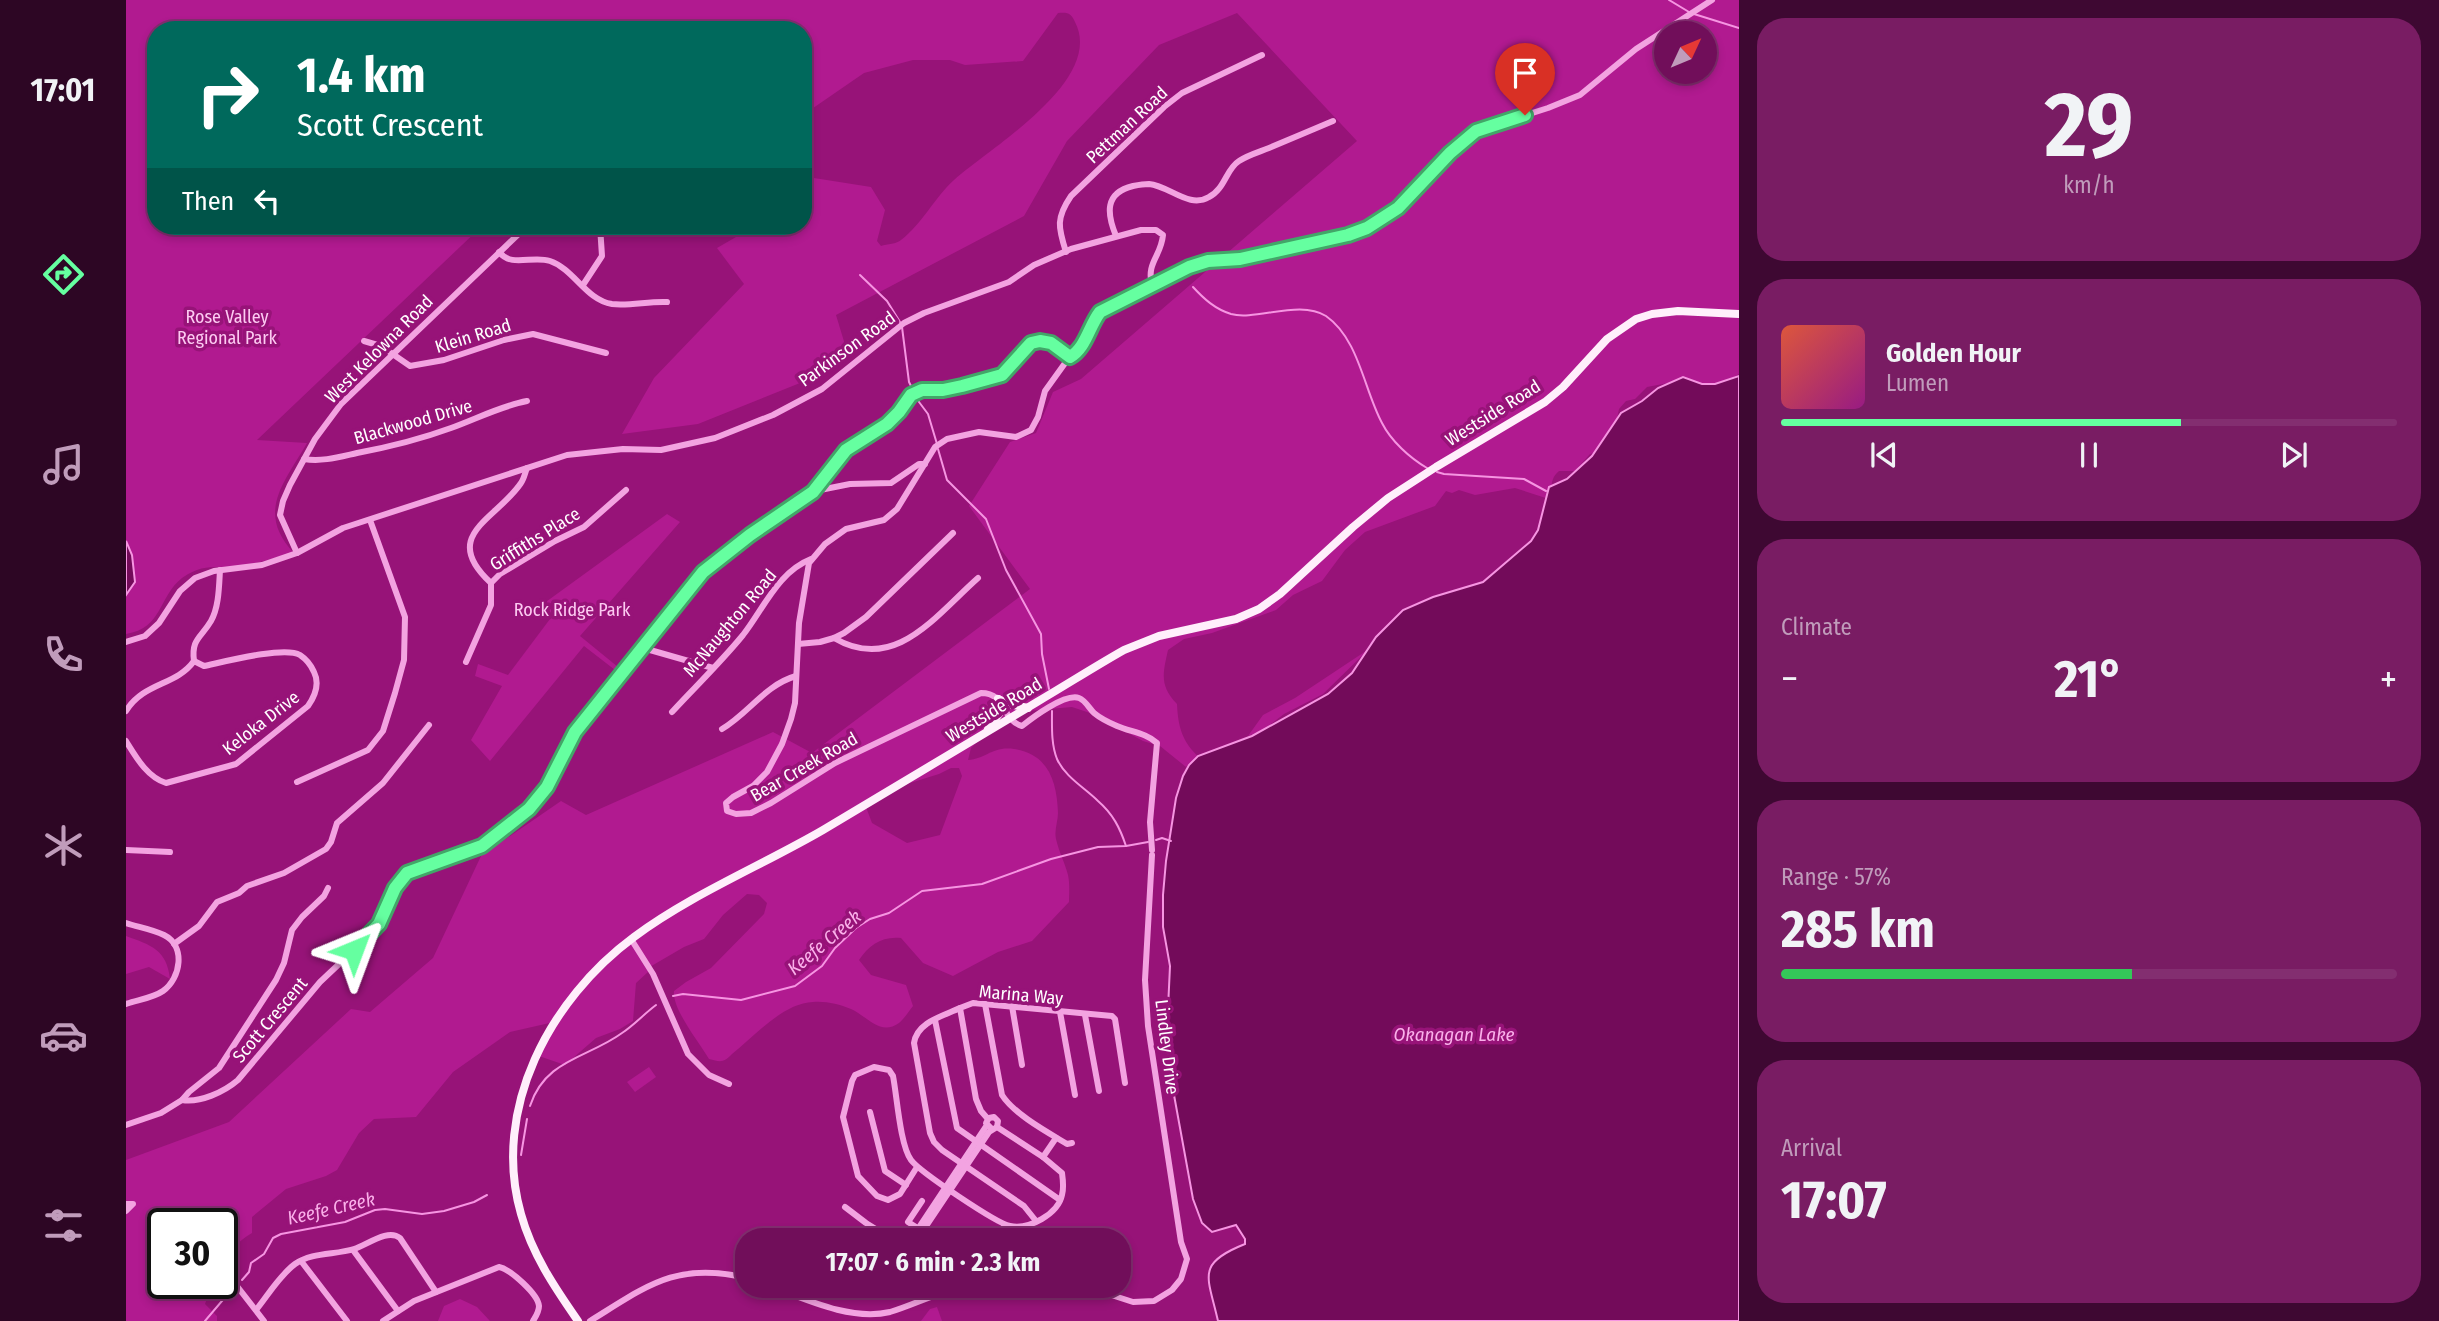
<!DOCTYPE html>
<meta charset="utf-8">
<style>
body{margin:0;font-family:"Fira Sans Condensed",sans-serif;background:#791c63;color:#f1f3f6;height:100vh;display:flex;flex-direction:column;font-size:26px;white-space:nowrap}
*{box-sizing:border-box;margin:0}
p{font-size:23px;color:#c09cbb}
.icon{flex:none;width:38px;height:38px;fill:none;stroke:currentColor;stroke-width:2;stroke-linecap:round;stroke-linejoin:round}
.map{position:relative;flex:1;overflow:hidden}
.drawer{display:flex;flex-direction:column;gap:18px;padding:18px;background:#3e0832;width:700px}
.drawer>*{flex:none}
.top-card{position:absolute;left:21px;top:21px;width:665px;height:214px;border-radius:28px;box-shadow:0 4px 10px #0003,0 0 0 2px #832e70;background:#00695c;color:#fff;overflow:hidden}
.needle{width:46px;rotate:46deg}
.controls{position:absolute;left:1528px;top:21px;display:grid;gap:14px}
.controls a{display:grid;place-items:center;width:63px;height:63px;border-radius:50%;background:#710e5a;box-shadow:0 4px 10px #0003,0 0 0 2px #832e70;font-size:35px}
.speed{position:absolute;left:21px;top:1208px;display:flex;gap:14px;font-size:35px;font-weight:700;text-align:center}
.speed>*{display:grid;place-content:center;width:91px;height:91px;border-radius:50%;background:#710e5a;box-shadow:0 4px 10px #0003,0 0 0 2px #832e70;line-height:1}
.speed .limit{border:4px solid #111;border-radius:10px;background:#fff;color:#111}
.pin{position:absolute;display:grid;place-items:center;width:60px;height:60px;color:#fff;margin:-72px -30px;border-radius:50% 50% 50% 0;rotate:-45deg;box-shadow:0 0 7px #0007}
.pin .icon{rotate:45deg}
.me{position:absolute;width:77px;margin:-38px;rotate:44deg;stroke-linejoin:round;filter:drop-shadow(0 0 5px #0008)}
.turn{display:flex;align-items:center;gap:24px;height:147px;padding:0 35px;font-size:32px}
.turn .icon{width:91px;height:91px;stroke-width:2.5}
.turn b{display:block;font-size:49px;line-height:60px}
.then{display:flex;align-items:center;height:66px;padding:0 35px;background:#0003;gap:14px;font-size:26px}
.big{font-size:52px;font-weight:700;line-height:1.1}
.drawer .tile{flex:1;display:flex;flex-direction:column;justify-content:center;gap:10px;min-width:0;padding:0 24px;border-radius:28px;background:#791c63}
.drawer .dial{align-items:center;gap:0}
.dial b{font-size:91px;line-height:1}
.song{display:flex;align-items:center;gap:21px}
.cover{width:84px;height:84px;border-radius:10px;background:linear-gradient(135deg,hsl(10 70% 55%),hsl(310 70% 35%))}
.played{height:7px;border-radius:4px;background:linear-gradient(90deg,#65ffa0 65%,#832e70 65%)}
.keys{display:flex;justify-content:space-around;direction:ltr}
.heat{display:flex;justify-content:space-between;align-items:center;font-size:38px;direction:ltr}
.charge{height:10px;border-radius:5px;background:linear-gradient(90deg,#34c759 57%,#832e70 0)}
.trip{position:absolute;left:609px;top:1228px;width:396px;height:70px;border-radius:28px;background:#710e5a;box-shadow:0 4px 10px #0003,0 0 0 2px #832e70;font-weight:700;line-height:70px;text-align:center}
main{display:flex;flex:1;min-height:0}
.tab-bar{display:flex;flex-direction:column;width:126px;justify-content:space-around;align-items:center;background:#2d0624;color:#c09cbb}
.tab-bar .icon{width:49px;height:49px}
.tab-bar .active{color:#65ffa0}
.tab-bar b{font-size:32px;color:#f1f3f6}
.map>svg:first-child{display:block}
.green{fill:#b11a90;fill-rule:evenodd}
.water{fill:#730b5a;stroke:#f695e2;stroke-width:2}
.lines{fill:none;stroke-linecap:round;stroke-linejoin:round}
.stream{stroke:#f695e2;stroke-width:2}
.minor{stroke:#f3a3e1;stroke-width:6}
.major{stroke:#ffeffb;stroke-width:8}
.route-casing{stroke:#42a668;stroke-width:18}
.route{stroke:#65ffa0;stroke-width:12}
.labels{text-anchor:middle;stroke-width:7;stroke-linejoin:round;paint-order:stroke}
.street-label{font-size:18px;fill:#fff;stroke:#971378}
.park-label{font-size:18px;fill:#fdcbf2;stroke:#971378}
.water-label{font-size:19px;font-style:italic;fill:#fab0ea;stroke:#971378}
</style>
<main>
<nav class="tab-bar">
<b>17:01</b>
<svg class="icon active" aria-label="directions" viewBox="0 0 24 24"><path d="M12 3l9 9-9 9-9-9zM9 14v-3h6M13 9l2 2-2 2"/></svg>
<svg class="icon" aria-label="music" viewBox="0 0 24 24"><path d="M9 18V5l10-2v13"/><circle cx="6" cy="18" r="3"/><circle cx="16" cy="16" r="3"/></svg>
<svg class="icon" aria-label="phone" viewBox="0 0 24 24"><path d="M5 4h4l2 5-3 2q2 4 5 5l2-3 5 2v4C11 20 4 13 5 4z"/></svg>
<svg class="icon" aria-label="climate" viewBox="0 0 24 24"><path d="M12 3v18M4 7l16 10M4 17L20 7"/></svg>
<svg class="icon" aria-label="car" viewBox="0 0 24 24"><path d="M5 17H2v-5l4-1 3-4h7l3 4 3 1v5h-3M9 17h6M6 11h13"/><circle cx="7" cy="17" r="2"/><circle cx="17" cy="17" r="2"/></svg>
<svg class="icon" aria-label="filters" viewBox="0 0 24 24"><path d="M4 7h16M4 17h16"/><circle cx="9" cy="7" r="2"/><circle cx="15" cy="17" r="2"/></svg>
</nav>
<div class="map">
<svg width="1613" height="1321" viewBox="0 0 1613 1321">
<rect width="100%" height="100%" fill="#971378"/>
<!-- green -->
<g class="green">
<path d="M0 0H1613V374L1595 384H1576L1558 380 1521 387 1509 399 1500 401 1493 409 1490 423 1471 452 1464 454 1449 471H1433C1424 478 1425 489 1426 500L1389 488 1349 495 1333 490 1326 493 1320 491 1309 506 1239 532 1219 550 1196 581 1167 595 1150 610 1086 633 1058 639 1042 650C1037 673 1033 685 1051 704 1052 726 1056 742 1073 757L1060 767 1034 746 1017 741 967 714 946 707 890 712 873 720 845 748 842 760C860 759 866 746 888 749 922 754 931 781 932 813 932 821 928 831 930 839 933 852 939 863 942 875 944 884 943 894 943 902L906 941 872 952 827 976 797 963 775 938C756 936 743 945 733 960L745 975 780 985 787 1006C783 1011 778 1019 773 1023 754 1037 740 1015 725 1009 713 1004 700 1001 687 1002 657 1003 629 1036 606 1054 598 1063 594 1062 583 1059 573 1042 546 1009 548 991L560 982 585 968 638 914 641 903 633 895 621 894 597 915 578 939 558 947 522 968V972L510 983 507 1021 494 1029 470 1038 439 1065 410 1055 428 1022 384 1032 327 1072 290 1117 248 1119 233 1133 211 1170 200 1176 160 1189 126 1217V1233C114 1240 102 1251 96 1264V1223H37V1283H87L79 1304 91 1316V1321H0V1160L103 1122 225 1009 244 1012 307 958 355 856 435 801 460 815 647 732 686 753 904 589 843 506 884 442 910 433 927 392 955 379 1231 141 1111 13 1033 45 941 141 898 216 710 315 720 348 679 381 572 424 496 434 528 378 618 284 591 248 629 226H677V168L688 178 745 187 759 210 751 241 755 246C761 244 771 244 775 240 796 224 809 197 828 180 865 147 979 80 949 22 945 13 942 12 932 13L897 61 839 65 824 60H787L738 73 677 115V30H30V226H356L131 440 181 443C159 482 129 512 168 553 150 557 132 564 114 566 90 569 78 562 56 578 32 597 37 628 0 634ZM1540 33H1578V72H1540ZM825 768H833L836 776 814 835 781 843 746 823 740 807 752 793 813 774Z"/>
<polygon points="541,514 554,522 454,636 492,667 489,670 458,646 364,761 345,740 376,686 349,676 352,664 382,675 424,619 406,612"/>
<polygon points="1243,649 1197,694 1158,714 1137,730 1122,736 1137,715 1169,698"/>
<path d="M0 936C25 945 41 950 44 979L23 967 0 974Z"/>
<polygon points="523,1067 530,1077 509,1092 501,1082"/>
<polygon points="334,1299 351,1307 364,1321 312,1321 318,1306"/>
<polygon points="811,1307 816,1321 795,1321 804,1309"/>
</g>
<!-- water -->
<g class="water">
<path d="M1613 376V1321H1092C1082 1276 1069 1264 1119 1244V1239L1110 1225 1086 1232 1076 1223 1067 1199 1044 1073 1041 1030 1044 966 1037 927V895L1040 861 1050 798 1057 776 1063 765 1072 756 1126 736 1202 694 1226 673 1250 637 1277 610 1307 597 1357 582 1405 541 1412 530 1423 487 1441 479 1466 456 1495 413 1516 401 1532 388 1557 377 1576 384H1589Z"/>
<polygon points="0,541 6,555 9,582 0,595"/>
</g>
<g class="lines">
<!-- stream -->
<g class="stream">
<polyline points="1543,0 1563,12"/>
<polyline points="1568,14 1613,28"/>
<polyline points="734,275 761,301 774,322"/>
<path d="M1067 287C1078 299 1089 309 1105 314 1130 321 1174 299 1200 316 1233 339 1238 390 1256 423 1265 441 1284 458 1301 468"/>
<polyline points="776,327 783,382 793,402 802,414 811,444"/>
<polyline points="812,449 821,480 860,519 880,570 915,634 916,654 923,689"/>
<polyline points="1311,472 1318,474 1398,479 1420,491"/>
<path d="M926 711C926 726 925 744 931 759 939 777 959 788 972 801 987 814 994 828 1000 846"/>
<polyline points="1030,840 1036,838 1045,841"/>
<polyline points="547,996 557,994 615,1000 669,986 696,966 709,948 730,928 744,919 763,913 796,891 856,884 925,859 972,847 1000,846 1022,842"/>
<path d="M404 1106C419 1059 462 1058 496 1033 508 1025 518 1014 530 1005"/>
<polyline points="395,1155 401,1119"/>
<polyline points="116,1280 123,1272 125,1263 138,1254 147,1238 155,1234 219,1222 249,1210 259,1209 296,1214 318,1211 348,1202 361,1195"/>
<polyline points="79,1321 107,1288"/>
</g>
<!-- minor -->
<g class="minor">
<path d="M990 236C981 214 978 193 1007 186 1012 185 1018 184 1023 184 1044 186 1063 209 1083 197 1099 189 1100 169 1113 161 1122 155 1133 152 1143 148 1164 139 1186 130 1207 121"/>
<path d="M373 252C386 268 406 255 424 261 448 269 460 300 486 304 504 306 523 301 541 302"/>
<path d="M940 252C932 227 930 218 945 196L1038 107 1056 93 1136 55"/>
<polyline points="457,285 476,256 474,226"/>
<polyline points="238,341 255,346 284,366 318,360 378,340 407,334 480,353"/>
<path d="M178 459C196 462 213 457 231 453 263 447 295 439 325 428 350 419 375 406 401 401"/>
<polyline points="689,491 724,484 765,483 793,464 799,464"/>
<polyline points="171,553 154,515 157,501 164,485 189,439 215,404 401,226"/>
<path d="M365 583C313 535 370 520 395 483 398 479 399 473 401 468"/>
<path d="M708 638C769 674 810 615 852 578"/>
<path d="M0 642 19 636 33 623 54 591 69 578 88 571 136 565 171 553 217 528 441 455 497 449 535 450 589 438 647 415 696 389 778 323 798 313 883 282 908 265 945 249 1015 230H1030L1037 235C1035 257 1020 262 1026 286"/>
<polyline points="672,644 694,642 708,638 718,633 740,617 827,533"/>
<polyline points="517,648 587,668"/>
<path d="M68 661C65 639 75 638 85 621 93 607 93 586 94 570"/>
<polyline points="340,662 365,605 365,583 374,574 429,541 458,527 500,490"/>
<path d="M0 711C18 682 50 686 68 661L78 666C97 662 158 646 174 655 180 659 185 665 188 672 194 684 189 696 182 706L110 764 40 783C21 777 10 757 0 741"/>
<path d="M546 712C570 686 595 662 617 635 638 608 652 572 685 559"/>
<path d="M596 729C623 713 639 685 670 676"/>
<polyline points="171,782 242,750 257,731 269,693 278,660 279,617 244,520"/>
<polyline points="0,850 44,852"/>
<path d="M1026 850 1024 822 1031 743C1020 733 1005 732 991 726 984 723 974 718 968 713 963 708 959 700 953 698 939 693 906 718 896 726 875 720 881 693 855 693L709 763 645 803 625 813 610 814 601 811 600 803 607 797 627 786 641 772 656 744 665 719 669 703 673 623 683 563 699 544 720 529 758 520 771 509 809 447 821 439 853 432 890 437 905 430 912 417 919 391 942 359 952 353 967 322 974 312 1063 267 1082 261 1114 259 1228 234 1241 228 1272 208 1324 153 1350 131 1422 108 1454 95 1510 49 1586 0"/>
<path d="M0 923C12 927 26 929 38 935 60 946 55 978 37 991 27 998 11 1000 0 1004"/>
<polyline points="505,939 527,974 562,1054 583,1075 603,1084"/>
<polyline points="48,944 73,926 91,902 113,893 121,886 158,873 200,849 205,842 211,823 257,783 303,725"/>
<path d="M859 1004 876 1095C888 1114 921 1132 941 1144L946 1143"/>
<polyline points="886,1006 896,1065"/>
<path d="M834 1008C817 1016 791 1022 788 1043L804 1133 808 1142 816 1150 898 1206 910 1221"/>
<polyline points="934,1012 949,1095"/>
<polyline points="959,1015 973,1091"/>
<polyline points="809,1020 831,1128 934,1200"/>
<path d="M56 1100C74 1103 98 1092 112 1080L194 982 247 932 253 924 269 888 281 873 356 846 414 797 449 732 564 588 586 564 687 492 720 450 761 423 791 392 817 390 855 382 876 375 905 343H925L944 357"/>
<polyline points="744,1112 759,1171 780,1185"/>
<polyline points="862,1119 855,1111 850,1099 834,1008 847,1003 986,1016 989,1019 999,1083"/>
<polyline points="0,1125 35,1113 56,1100 63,1092 93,1068 150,980 158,963 166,930 176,917 198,896 202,888"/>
<polyline points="917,1157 930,1138"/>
<path d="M791 1167 774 1194 762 1200 751 1196 732 1176 717 1117 726 1081 729 1075 748 1067 763 1070 767 1076C771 1096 774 1145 785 1160 794 1172 870 1223 884 1226 903 1230 932 1214 936 1195 938 1188 937 1180 936 1173L917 1157 871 1127"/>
<polyline points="796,1201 782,1222 812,1241"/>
<polyline points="0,1204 7,1204 0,1211"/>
<polyline points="719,1207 740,1223 769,1241"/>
<polyline points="784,1241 861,1125"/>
<polyline points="790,1241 863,1132 871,1127 872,1121 868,1117 863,1118 860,1123 866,1129"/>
<polyline points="869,1241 879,1225"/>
<polyline points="227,1250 272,1311"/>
<polyline points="175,1261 221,1321"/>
<polyline points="107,1281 138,1321"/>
<path d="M644 1286C681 1300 725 1321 764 1312 790 1304 814 1291 841 1286"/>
<polyline points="931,1286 970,1290 1007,1302 1028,1301 1046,1290 1055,1279 1061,1259 1055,1242 1022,1026 1019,980 1026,855"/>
<path d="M130 1310C142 1295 154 1275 169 1264 186 1252 209 1255 228 1249 241 1245 262 1228 274 1238L310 1292"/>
<path d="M257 1321 288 1301 373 1267C384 1269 412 1294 413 1306 413 1312 410 1316 407 1321"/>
<path d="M464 1321C521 1286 550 1261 621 1278"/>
</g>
<!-- major -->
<g class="major">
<polyline points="872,699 883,704 902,708"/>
<polyline points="862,729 873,714 872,699"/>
<path d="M452 1321C429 1288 406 1254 395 1214 365 1109 424 999 508 937 566 894 635 866 697 830 768 787 840 745 911 702 940 685 968 667 998 650L1033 636 1110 619 1133 609 1154 594 1227 527 1262 498 1310 467 1419 402 1437 387 1481 339 1510 319 1526 314 1552 311 1613 314"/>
</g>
</g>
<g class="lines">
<!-- route casing -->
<g class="route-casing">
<path id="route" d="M228 950 253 924 269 888 281 873 356 846 403 809 421 787 449 732 577 572 624 535 687 492 720 450 761 424 773 412 785 395 796 390H817L836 386 876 375 905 343 914 341 925 343 944 357C960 348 963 326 974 312L1063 267 1082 261 1114 259 1222 235 1241 228 1272 208 1324 153 1350 131 1399 115"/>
</g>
<!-- route -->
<use href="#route" class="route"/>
</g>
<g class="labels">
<!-- street labels -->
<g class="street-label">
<text transform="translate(1001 125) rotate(-43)" y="6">Pettman Road</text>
<text transform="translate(347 336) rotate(-17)" y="6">Klein Road</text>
<text transform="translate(253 349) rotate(-45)" y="6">West Kelowna Road</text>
<text transform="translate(721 349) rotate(-36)" y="6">Parkinson Road</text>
<text transform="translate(1367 413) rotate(-32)" y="6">Westside Road</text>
<text transform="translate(287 422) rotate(-16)" y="6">Blackwood Drive</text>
<text transform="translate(409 539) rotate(-32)" y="6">Griffiths Place</text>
<text transform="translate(604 623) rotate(-50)" y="6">McNaughton Road</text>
<text transform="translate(868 710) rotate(-31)" y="6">Westside Road</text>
<text transform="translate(135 723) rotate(-38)" y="6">Keloka Drive</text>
<text transform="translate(678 767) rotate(-30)" y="6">Bear Creek Road</text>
<text transform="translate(895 995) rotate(5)" y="6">Marina Way</text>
<text transform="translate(144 1020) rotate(-50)" y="6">Scott Crescent</text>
<text transform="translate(1041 1047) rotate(83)" y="6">Lindley Drive</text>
</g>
<!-- park labels -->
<g class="park-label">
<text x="101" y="323">Rose Valley<tspan x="101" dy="21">Regional Park</tspan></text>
<text x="446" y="616">Rock Ridge Park</text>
</g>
<!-- water labels -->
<g class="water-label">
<text transform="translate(698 942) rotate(-40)" y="7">Keefe Creek</text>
<text x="1328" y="1041">Okanagan Lake</text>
<text transform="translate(205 1208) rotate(-13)" y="7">Keefe Creek</text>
</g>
</g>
</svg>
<div class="controls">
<a><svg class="needle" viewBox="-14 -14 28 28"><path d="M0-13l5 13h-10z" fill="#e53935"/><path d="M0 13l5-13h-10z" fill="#c09cbb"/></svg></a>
</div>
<div class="speed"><div class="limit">30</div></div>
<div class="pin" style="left:1399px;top:115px;background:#d93025"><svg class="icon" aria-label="arrive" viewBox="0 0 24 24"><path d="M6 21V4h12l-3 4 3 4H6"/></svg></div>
<svg class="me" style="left:228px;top:950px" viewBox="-20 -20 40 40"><path d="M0-17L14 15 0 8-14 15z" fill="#65ffa0" stroke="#fff" stroke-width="4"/></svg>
<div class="trip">17:07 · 6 min · 2.3 km</div>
<div class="top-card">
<div class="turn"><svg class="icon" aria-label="right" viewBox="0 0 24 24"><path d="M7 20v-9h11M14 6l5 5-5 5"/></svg><div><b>1.4 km</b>Scott Crescent</div></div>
<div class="then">Then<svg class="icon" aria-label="left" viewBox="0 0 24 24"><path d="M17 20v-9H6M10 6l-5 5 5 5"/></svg></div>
</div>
</div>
<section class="drawer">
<div class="tile dial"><b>29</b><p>km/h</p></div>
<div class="tile">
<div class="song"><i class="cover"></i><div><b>Golden Hour</b><p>Lumen</p></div></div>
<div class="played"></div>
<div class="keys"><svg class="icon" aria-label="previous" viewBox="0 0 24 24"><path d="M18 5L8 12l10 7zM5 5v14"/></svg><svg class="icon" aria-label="pause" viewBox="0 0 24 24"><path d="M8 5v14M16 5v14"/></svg><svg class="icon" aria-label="next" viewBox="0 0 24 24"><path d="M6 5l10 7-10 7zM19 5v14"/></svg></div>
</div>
<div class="tile"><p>Climate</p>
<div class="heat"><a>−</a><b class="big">21°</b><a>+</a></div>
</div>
<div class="tile"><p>Range · 57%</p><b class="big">285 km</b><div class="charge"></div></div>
<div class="tile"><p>Arrival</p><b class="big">17:07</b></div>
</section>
</main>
